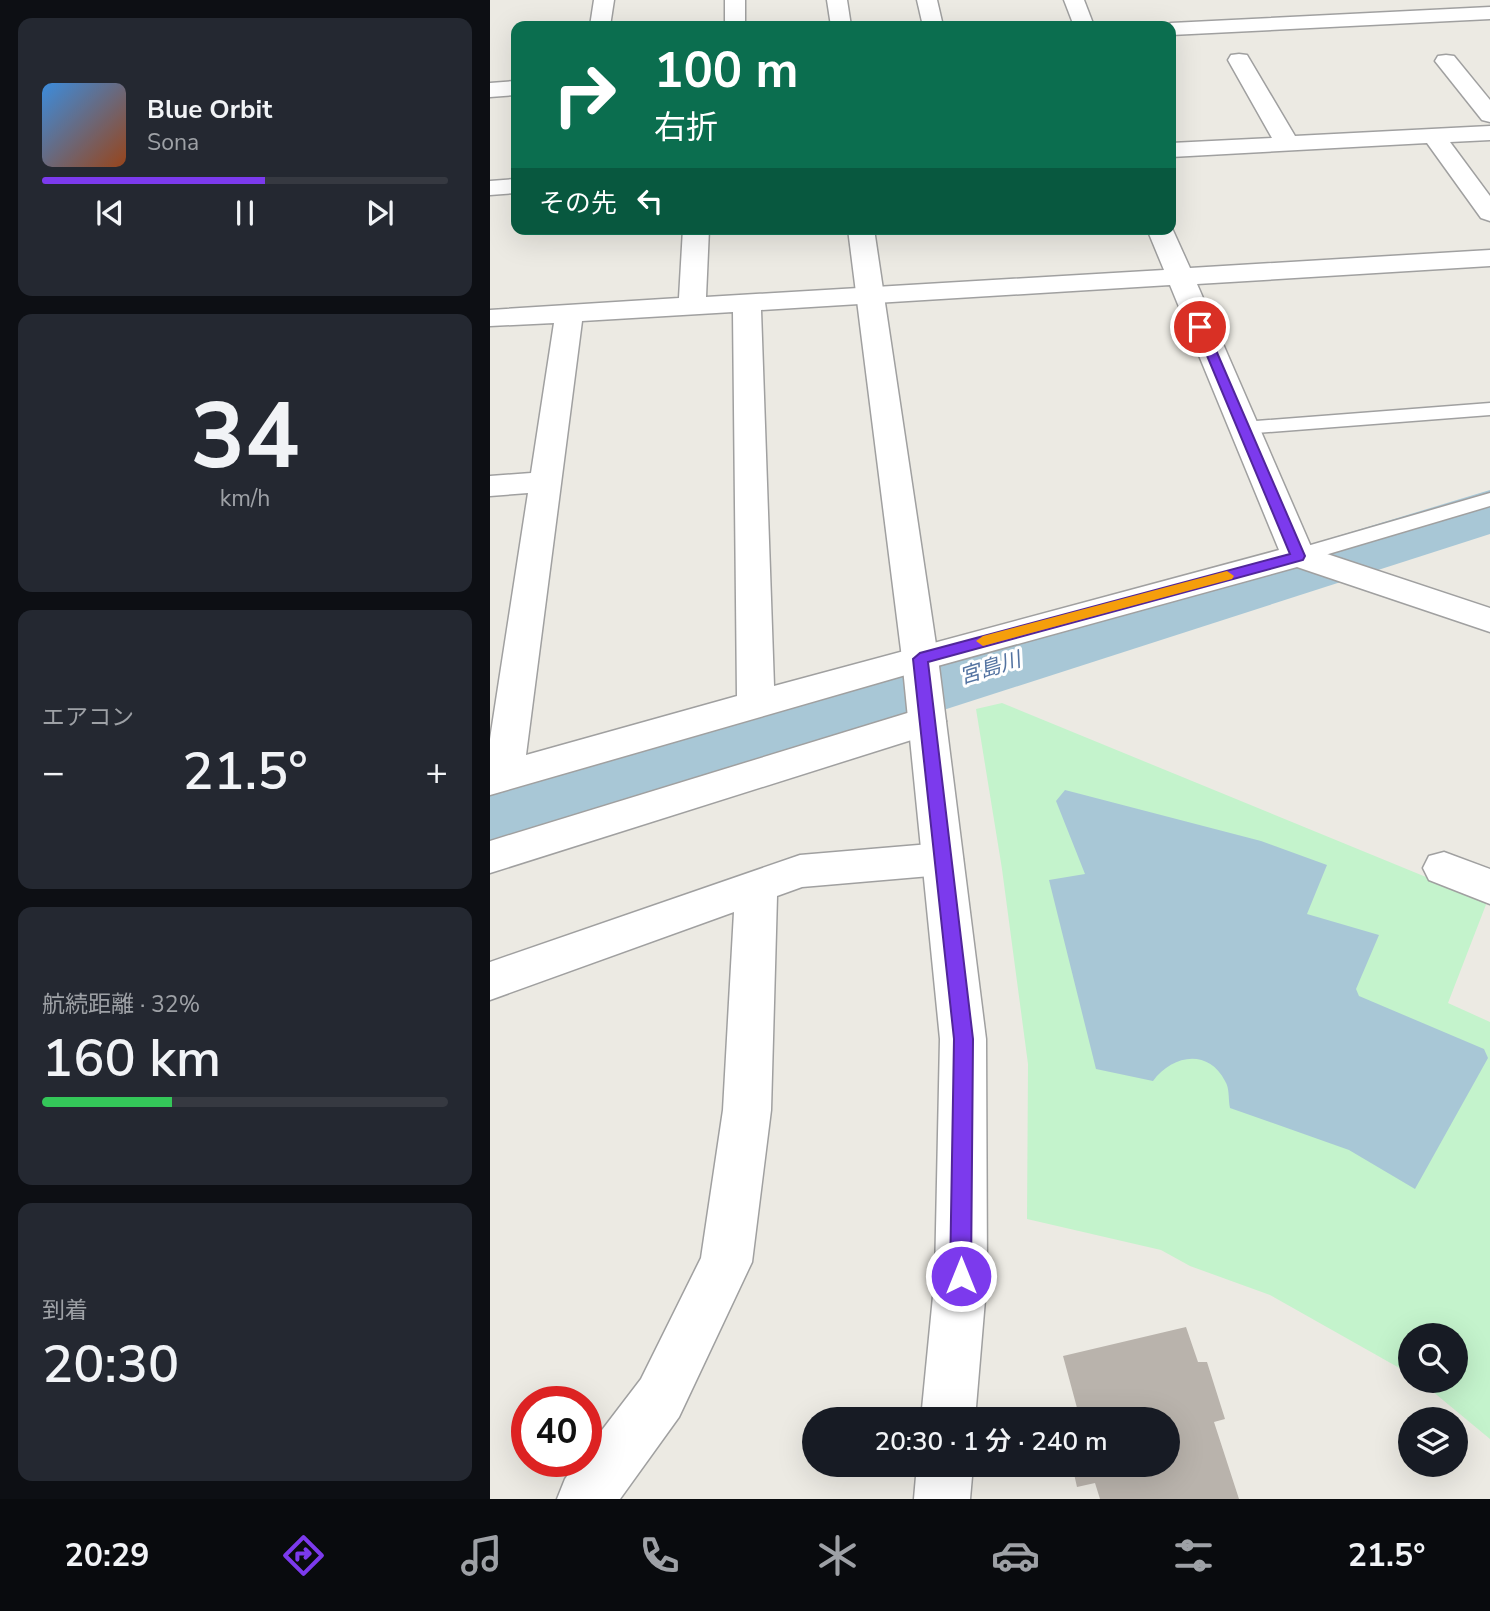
<!DOCTYPE html>
<html lang="ja">
<meta charset="utf-8">
<style>
body{margin:0;font-family:"Nunito Sans","Noto Sans JP",sans-serif;background:#242831;color:#f1f3f6;height:100vh;display:flex;flex-direction:column;font-size:26px;white-space:nowrap}
*{box-sizing:border-box;margin:0}
p{font-size:23px;color:#9ea1a6}
.icon{flex:none;width:38px;height:38px;fill:none;stroke:currentColor;stroke-width:2;stroke-linecap:round;stroke-linejoin:round}
.map{position:relative;flex:1;overflow:hidden}
.side{display:flex;flex-direction:column;gap:18px;padding:18px;background:#0d0f14;width:490px}
.side>*{flex:none}
.hud{position:absolute;left:21px;top:21px;width:665px;height:214px;border-radius:14px;box-shadow:0 7px 28px #0002;background:#0b6e4f;color:#fff;overflow:hidden}
.controls{position:absolute;left:908px;top:1323px;display:grid;gap:14px}
.controls a{display:grid;place-items:center;width:70px;height:70px;border-radius:50%;background:#171b24;box-shadow:0 7px 28px #0002;font-size:35px}
.speed{position:absolute;left:21px;top:1386px;display:flex;gap:14px;font-size:35px;font-weight:700;text-align:center}
.speed>*{display:grid;place-content:center;width:91px;height:91px;border-radius:50%;background:#171b24;box-shadow:0 7px 28px #0002;line-height:1}
.speed .limit{border:10px solid #d22;background:#fff;color:#111}
.pin{position:absolute;display:grid;place-items:center;width:60px;height:60px;color:#fff;margin:-30px;border:4px solid #fff;border-radius:50%;box-shadow:0 2px 7px #0007}
.me{position:absolute;width:77px;margin:-38px;rotate:0deg;stroke-linejoin:round;filter:drop-shadow(0 0 5px #0008)}
.turn{display:flex;align-items:center;gap:24px;height:147px;padding:0 28px;font-size:32px}
.turn .icon{width:91px;height:91px;stroke-width:2.5}
.turn b{display:block;font-size:49px;line-height:60px}
.then{display:flex;align-items:center;height:66px;padding:0 28px;background:#0003;gap:14px;font-size:26px}
.big{font-size:52px;font-weight:600;line-height:1.1}
.side .widget{flex:1;display:flex;flex-direction:column;justify-content:center;gap:10px;min-width:0;padding:0 24px;border-radius:14px;background:#242831}
.side .dial{align-items:center;gap:0}
.dial b{font-size:91px;line-height:1}
.song{display:flex;align-items:center;gap:21px}
.cover{width:84px;height:84px;border-radius:10px;background:linear-gradient(135deg,hsl(210 70% 55%),hsl(20 70% 35%))}
.played{height:7px;border-radius:4px;background:linear-gradient(90deg,#7c3aed 55%,#363941 55%)}
.keys{display:flex;justify-content:space-around;direction:ltr}
.heat{display:flex;justify-content:space-between;align-items:center;font-size:38px;direction:ltr}
.charge{height:10px;border-radius:5px;background:linear-gradient(90deg,#34c759 32%,#363941 0)}
.trip{position:absolute;left:312px;top:1407px;width:378px;height:70px;border-radius:35px;background:#171b24;box-shadow:0 7px 28px #0002;font-weight:600;line-height:70px;text-align:center}
.dock{display:flex;height:112px;justify-content:space-around;align-items:center;background:#090b0e;color:#9ea1a6}
.dock .icon{width:49px;height:49px}
.dock .active{color:#7c3aed}
.dock b{font-size:32px;color:#f1f3f6}
main{display:flex;flex:1;min-height:0}
.map>svg:first-child{display:block}
.park{fill:#c4f3cc}
.water{fill:#a8c7d6}
.lines{fill:none;stroke-linecap:round;stroke-linejoin:round}
.river{fill:#a8c7d6;fill-rule:evenodd}
.building{fill:#b9b3ac}
.service-casing{stroke:#a0a0a0;stroke-width:3}
.minor-casing{stroke:#a0a0a0;stroke-width:3}
.tertiary-casing{stroke:#a0a0a0;stroke-width:3}
.service{fill:#fff;fill-rule:evenodd}
.minor{fill:#fff;fill-rule:evenodd}
.tertiary{fill:#fff;fill-rule:evenodd}
.route{fill:#7c3aed;stroke:#51269a;stroke-width:2}
.slow{fill:#f59e0b}
.labels{text-anchor:middle;stroke-width:6;stroke-linejoin:round;paint-order:stroke}
.water-label{font-size:21px;font-style:italic;fill:#5373a1;stroke:#fff}
</style>
<main>
<section class="side">
<div class="widget">
<div class="song"><i class="cover"></i><div><b>Blue Orbit</b><p>Sona</p></div></div>
<div class="played"></div>
<div class="keys"><svg class="icon" aria-label="previous" viewBox="0 0 24 24"><path d="M18 5L8 12l10 7zM5 5v14"/></svg><svg class="icon" aria-label="pause" viewBox="0 0 24 24"><path d="M8 5v14M16 5v14"/></svg><svg class="icon" aria-label="next" viewBox="0 0 24 24"><path d="M6 5l10 7-10 7zM19 5v14"/></svg></div>
</div>
<div class="widget dial"><b>34</b><p>km/h</p></div>
<div class="widget"><p>エアコン</p>
<div class="heat"><a>−</a><b class="big">21.5°</b><a>+</a></div>
</div>
<div class="widget"><p>航続距離 · 32%</p><b class="big">160 km</b><div class="charge"></div></div>
<div class="widget"><p>到着</p><b class="big">20:30</b></div>
</section>
<div class="map">
<svg width="1000" height="1499" viewBox="0 0 1000 1499">
<rect width="100%" height="100%" fill="#eceae3"/>
<!-- park -->
<polygon class="park" points="512,703 997,902 958,1003 1000,1022 1000,1439 930,1381 966,1381 966,1335 920,1335 920,1374 780,1295 700,1266 671,1250 537,1219 538,1064 512,869 486,709"/>
<!-- water -->
<path class="water" d="M575 790 771 841 837 865 817 914 889 935 866 989 869 996 994 1049 998 1058 925 1189 859 1150 740 1108C738 1099 740 1089 735 1081 718 1048 682 1055 663 1081L606 1069 559 880 595 874 566 801Z"/>
<g class="lines">
<!-- river -->
<polygon class="river" points="1000,490 1000,534 0,856 0,792"/>
</g>
<!-- building -->
<polygon class="building" points="696,1327 708,1362 717,1362 735,1419 724,1422 749,1499 610,1499 605,1483 587,1487 582,1465 677,1465 677,1419 590,1419 573,1356"/>
<g class="lines">
<!-- service casing -->
<g class="service-casing">
<g id="service">
<polygon points="1000,403 1000,415 753,434 743,428 753,422"/>
<polygon points="1000,493 1000,506 808,563 800,561 797,556 800,551"/>
</g>
</g>
<!-- minor casing -->
<g class="minor-casing">
<g id="minor">
<polygon points="104,0 124,0 120,26 100,26"/>
<rect x="235" y="0" width="20" height="26"/>
<polygon points="427,0 447,0 453,26 433,26"/>
<polygon points="574,0 594,0 604,26 584,26"/>
<polygon points="1000,7 1000,19 681,35 681,26 673,26 681,23"/>
<polygon points="749,54 757,55 760,60 805,136 1000,126 1000,140 960,142 1000,196 1000,221 991,218 937,143 681,157 681,143 782,138 738,60 741,55"/>
<polygon points="956,55 964,56 1000,100 1000,122 992,120 945,61 948,56"/>
<polygon points="26,81 26,95 0,97 0,83"/>
<polygon points="26,179 26,193 0,195 0,181"/>
<path d="M681 226 700 268 1000 250V266L707 284 822 549 1000 608V632L807 567 433 670 0 795V739L38 493 0 496V476L41 473 64 323 0 326V310L189 298 193 229H219L216 297 674 270 657 229H681ZM680 285 789 550 284 686 271 310ZM243 312 247 696 36 755 92 321Z"/>
<polygon points="437,707 450,711 456,721 450,731 0,873 0,841"/>
<polygon points="452,843 467,848 473,859 467,870 452,875 312,887 287,896 281,1110 262,1262 189,1417 130,1499 67,1499 75,1479 88,1461 96,1461 96,1451 151,1379 211,1258 233,1110 244,912 0,1000 0,962 310,855"/>
<polygon points="954,852 1000,869 1000,904 939,880 933,868 939,856"/>
</g>
</g>
<!-- tertiary casing -->
<g class="tertiary-casing">
<g id="tertiary">
<polygon points="337,0 357,0 361,26 341,26"/>
<polygon points="358,229 384,229 448,658 496,1039 497,1276 485,1419 431,1419 445,1276 450,1039 412,658"/>
<polygon points="427,1465 483,1465 480,1499 424,1499"/>
</g>
</g>
<!-- service -->
<use href="#service" class="service"/>
<!-- minor -->
<use href="#minor" class="minor"/>
<!-- tertiary -->
<use href="#tertiary" class="tertiary"/>
</g>
<!-- route -->
<polygon class="route" points="710,323 716,327 815,556 813,560 438,662 483,1039 481,1276 478,1283 471,1286 463,1283 460,1276 464,1039 423,659 430,653 800,554 705,327"/>
<!-- slow -->
<polygon class="slow" points="737,571 744,576 742,579 493,646 486,641 493,636"/>
<g class="labels">
<!-- water labels -->
<g class="water-label">
<text transform="translate(500 668) rotate(-17)" y="7">宮島川</text>
</g>
</g>
</svg>
<div class="controls">
<a><svg class="icon" aria-label="search" viewBox="0 0 24 24"><circle cx="10" cy="10" r="6"/><path d="M15 15l6 6"/></svg></a>
<a><svg class="icon" aria-label="layers" viewBox="0 0 24 24"><path d="M12 4l9 5-9 5-9-5zM3 14l9 5 9-5"/></svg></a>
</div>
<div class="speed"><div class="limit">40</div></div>
<div class="pin" style="left:710px;top:327px;background:#d93025"><svg class="icon" aria-label="arrive" viewBox="0 0 24 24"><path d="M6 21V4h12l-3 4 3 4H6"/></svg></div>
<svg class="me" style="left:471px;top:1276px" viewBox="-20 -20 40 40"><circle r="17" fill="#7c3aed" stroke="#fff" stroke-width="3"/><path d="M0-11L8 9 0 5-8 9z" fill="#fff"/></svg>
<div class="trip">20:30 · 1 分 · 240 m</div>
<div class="hud">
<div class="turn"><svg class="icon" aria-label="right" viewBox="0 0 24 24"><path d="M7 20v-9h11M14 6l5 5-5 5"/></svg><div><b>100 m</b>右折</div></div>
<div class="then">その先<svg class="icon" aria-label="left" viewBox="0 0 24 24"><path d="M17 20v-9H6M10 6l-5 5 5 5"/></svg></div>
</div>
</div>
</main>
<nav class="dock">
<b>20:29</b>
<svg class="icon active" aria-label="directions" viewBox="0 0 24 24"><path d="M12 3l9 9-9 9-9-9zM9 14v-3h6M13 9l2 2-2 2"/></svg>
<svg class="icon" aria-label="music" viewBox="0 0 24 24"><path d="M9 18V5l10-2v13"/><circle cx="6" cy="18" r="3"/><circle cx="16" cy="16" r="3"/></svg>
<svg class="icon" aria-label="phone" viewBox="0 0 24 24"><path d="M5 4h4l2 5-3 2q2 4 5 5l2-3 5 2v4C11 20 4 13 5 4z"/></svg>
<svg class="icon" aria-label="climate" viewBox="0 0 24 24"><path d="M12 3v18M4 7l16 10M4 17L20 7"/></svg>
<svg class="icon" aria-label="car" viewBox="0 0 24 24"><path d="M5 17H2v-5l4-1 3-4h7l3 4 3 1v5h-3M9 17h6M6 11h13"/><circle cx="7" cy="17" r="2"/><circle cx="17" cy="17" r="2"/></svg>
<svg class="icon" aria-label="filters" viewBox="0 0 24 24"><path d="M4 7h16M4 17h16"/><circle cx="9" cy="7" r="2"/><circle cx="15" cy="17" r="2"/></svg>
<b>21.5°</b>
</nav>
